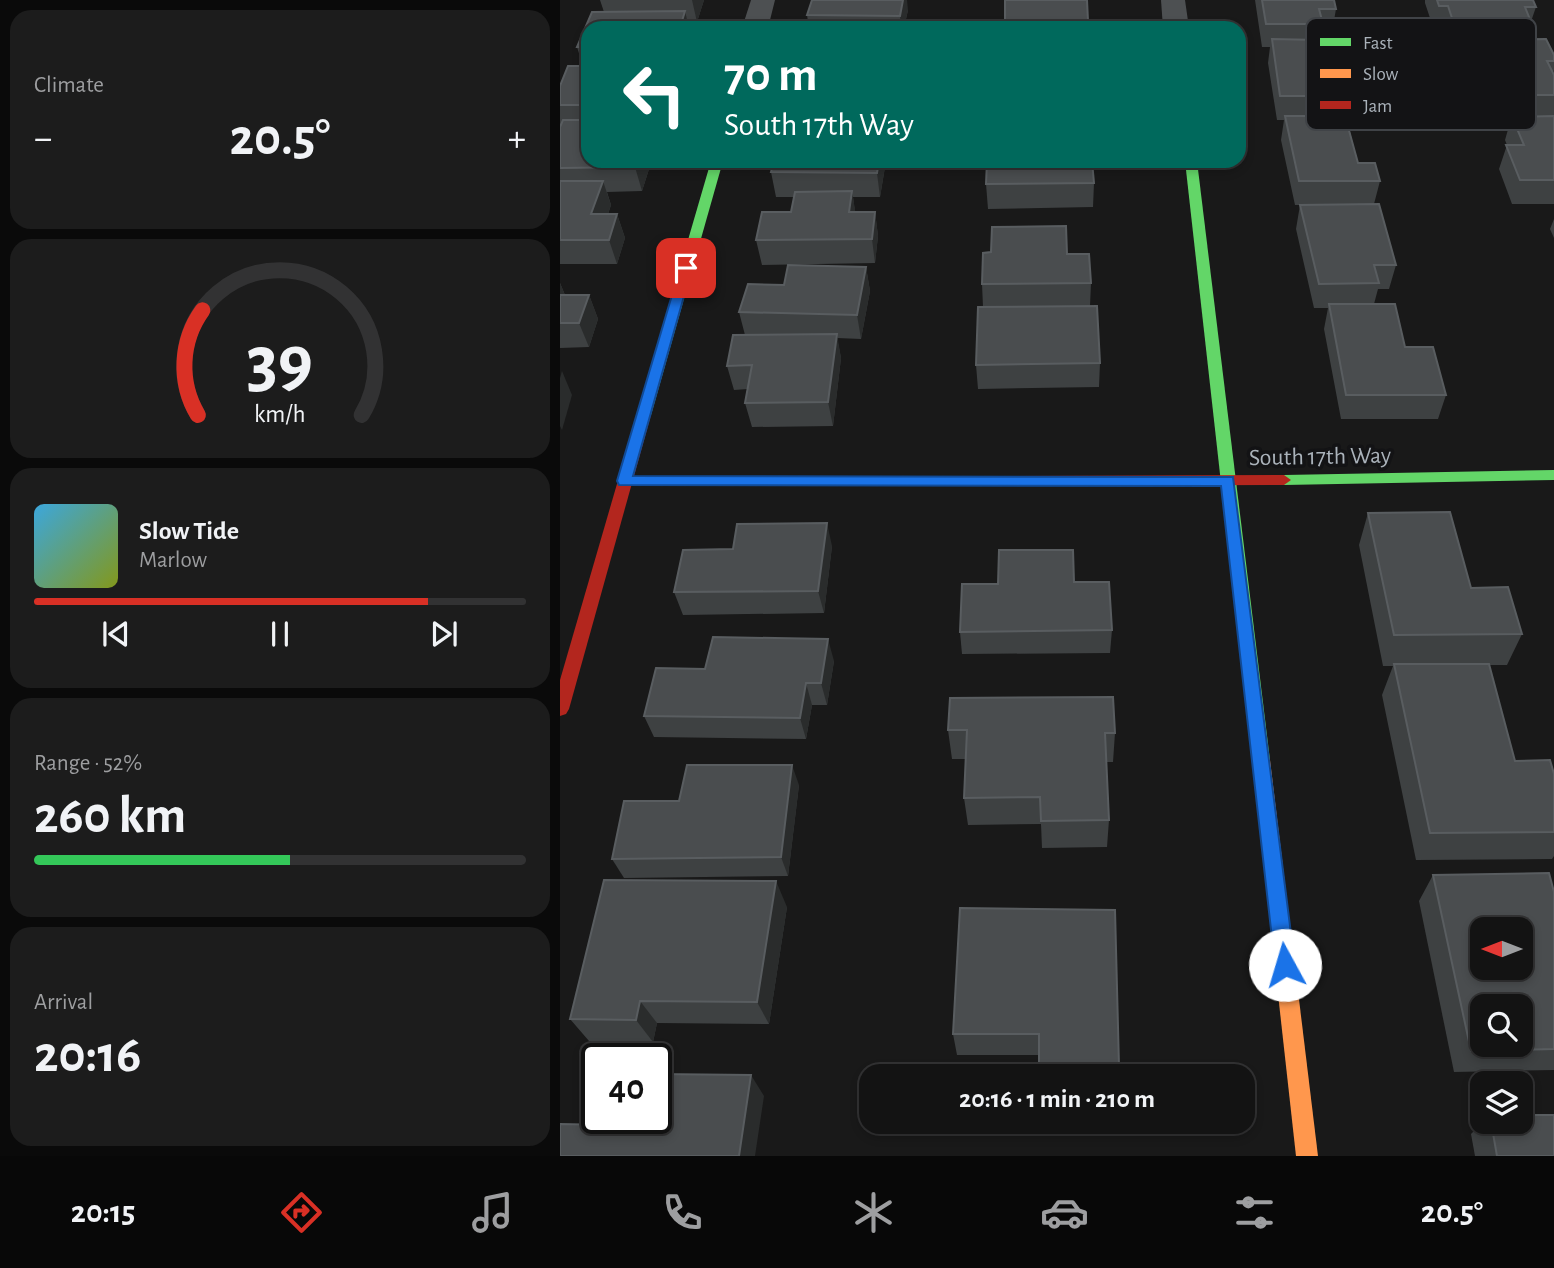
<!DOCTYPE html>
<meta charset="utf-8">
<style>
body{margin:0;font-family:"Alegreya Sans",sans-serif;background:#1c1c1c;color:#f1f3f6;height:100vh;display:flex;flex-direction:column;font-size:26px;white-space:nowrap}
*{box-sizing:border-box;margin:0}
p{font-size:23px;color:#9d9ea0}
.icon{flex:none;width:38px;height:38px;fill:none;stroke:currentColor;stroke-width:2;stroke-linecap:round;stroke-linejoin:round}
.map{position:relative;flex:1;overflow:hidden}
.side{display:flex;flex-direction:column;gap:10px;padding:10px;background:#0a0a0a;width:560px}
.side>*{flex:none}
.top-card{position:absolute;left:21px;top:21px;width:665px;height:147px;border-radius:21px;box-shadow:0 4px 10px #0003,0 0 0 2px #323233;background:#00695c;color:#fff;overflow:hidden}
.needle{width:46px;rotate:270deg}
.tools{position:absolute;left:910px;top:917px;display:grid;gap:14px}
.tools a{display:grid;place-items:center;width:63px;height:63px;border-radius:14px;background:#131313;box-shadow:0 4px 10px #0003,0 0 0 2px #323233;font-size:35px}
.speed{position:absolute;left:21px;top:1043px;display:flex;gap:14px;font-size:35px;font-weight:700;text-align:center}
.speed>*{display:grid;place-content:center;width:91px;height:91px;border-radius:50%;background:#131313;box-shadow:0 4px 10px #0003,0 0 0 2px #323233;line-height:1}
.speed .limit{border:4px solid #111;border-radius:10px;background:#fff;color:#111}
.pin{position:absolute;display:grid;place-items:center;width:60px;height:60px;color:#fff;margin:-30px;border-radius:14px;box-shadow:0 4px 10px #0006}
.me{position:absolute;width:77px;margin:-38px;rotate:354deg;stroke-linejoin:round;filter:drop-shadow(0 0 5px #0008)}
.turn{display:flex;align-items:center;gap:24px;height:147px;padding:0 28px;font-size:32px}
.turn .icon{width:91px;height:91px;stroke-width:2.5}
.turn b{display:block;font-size:49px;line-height:60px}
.big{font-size:52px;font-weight:700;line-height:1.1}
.side .tile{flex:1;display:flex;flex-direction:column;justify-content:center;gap:10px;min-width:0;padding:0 24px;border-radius:21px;background:#1c1c1c}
.side .dial{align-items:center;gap:0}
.dial svg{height:182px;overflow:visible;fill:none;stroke:#323233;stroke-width:7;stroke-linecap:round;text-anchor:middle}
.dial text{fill:#f1f3f6;stroke:none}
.song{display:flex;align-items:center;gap:21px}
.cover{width:84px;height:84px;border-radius:10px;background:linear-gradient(135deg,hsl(200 70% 55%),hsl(70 70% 35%))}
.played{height:7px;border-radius:4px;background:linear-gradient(90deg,#d93025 80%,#323233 80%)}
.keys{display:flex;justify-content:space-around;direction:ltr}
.heat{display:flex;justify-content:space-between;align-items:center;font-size:38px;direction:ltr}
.charge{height:10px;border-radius:5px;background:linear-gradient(90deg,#34c759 52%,#323233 0)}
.trip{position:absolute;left:299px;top:1064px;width:396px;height:70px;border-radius:21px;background:#131313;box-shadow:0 4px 10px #0003,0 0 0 2px #323233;font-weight:700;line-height:70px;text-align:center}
.menu{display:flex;height:112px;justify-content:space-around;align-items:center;background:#080808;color:#9d9ea0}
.menu .icon{width:49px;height:49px}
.menu .on{color:#d93025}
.menu b{font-size:32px;color:#f1f3f6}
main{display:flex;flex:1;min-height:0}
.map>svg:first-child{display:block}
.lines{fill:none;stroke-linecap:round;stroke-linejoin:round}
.street{fill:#4d5052;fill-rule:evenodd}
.fast{fill:#63d668;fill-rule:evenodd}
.slow{fill:#ff974d;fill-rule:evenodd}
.jam{fill:#b3261e;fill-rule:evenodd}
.wall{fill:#3e4142}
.shaded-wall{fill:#2a2c2c}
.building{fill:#4a4d4f;stroke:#595d60;stroke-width:2;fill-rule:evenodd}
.route{fill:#1a73e8;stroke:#114b97;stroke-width:2}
.labels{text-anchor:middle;stroke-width:7;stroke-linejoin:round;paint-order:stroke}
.street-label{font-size:24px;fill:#aab2ba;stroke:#131315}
.key{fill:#131315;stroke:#404347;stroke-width:2}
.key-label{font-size:19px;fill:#aab2ba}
</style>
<main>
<section class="side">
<div class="tile"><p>Climate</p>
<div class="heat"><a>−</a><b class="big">20.5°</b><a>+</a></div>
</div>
<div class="tile dial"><svg viewBox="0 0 100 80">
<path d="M14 69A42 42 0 1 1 86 69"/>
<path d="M14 69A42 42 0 0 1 16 23" stroke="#d93025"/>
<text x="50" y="56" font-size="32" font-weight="700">39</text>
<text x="50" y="72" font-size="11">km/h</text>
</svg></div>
<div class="tile">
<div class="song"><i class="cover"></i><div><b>Slow Tide</b><p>Marlow</p></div></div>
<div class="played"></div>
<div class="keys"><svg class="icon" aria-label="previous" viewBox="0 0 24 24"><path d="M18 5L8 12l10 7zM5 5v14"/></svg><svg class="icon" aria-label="pause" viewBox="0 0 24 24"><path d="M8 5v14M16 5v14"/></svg><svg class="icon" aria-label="next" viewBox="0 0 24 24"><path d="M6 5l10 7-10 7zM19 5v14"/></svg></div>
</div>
<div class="tile"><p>Range · 52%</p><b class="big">260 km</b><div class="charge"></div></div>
<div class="tile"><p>Arrival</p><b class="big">20:16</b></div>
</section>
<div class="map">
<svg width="994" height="1156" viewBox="0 0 994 1156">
<rect width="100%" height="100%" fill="#191919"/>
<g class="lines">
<!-- street -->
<g class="street">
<polygon points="191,0 215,0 208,28 182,28"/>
<polygon points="601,0 625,0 629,28 603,28"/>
</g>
<!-- fast -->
<g class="fast">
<polygon points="151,161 163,161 91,415 84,420 77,415"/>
<polygon points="625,161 637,161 710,760 707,765 701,768 695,765 692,760"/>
<polygon points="994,470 994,480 724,485 717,480 724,475"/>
</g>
<!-- slow -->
<g class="slow">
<polygon points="64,476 436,476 443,481 436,486 64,486 57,481"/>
<polygon points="701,752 707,755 710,760 758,1156 736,1156 692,760 695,755"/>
</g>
<!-- jam -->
<g class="jam">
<polygon points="84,410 91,415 9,709 6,714 0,716 0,680 77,415"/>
<polygon points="724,475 731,480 724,485 436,486 429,481 436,476"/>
</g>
</g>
<!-- wall -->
<g class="wall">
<polygon points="40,0 144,0 137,22 127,22 129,28 28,28 28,161 88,161 90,166 82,191 47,192 51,205 48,214 57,214 65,238 57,264 0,264 0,86 8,66 23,66 17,47 32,12 44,12"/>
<polygon points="445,0 527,0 528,28 445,28"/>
<polygon points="695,0 774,0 776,9 772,32 762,32 759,47 762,60 794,96 789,120 787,120 798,163 820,181 814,204 836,265 829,289 818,289 814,304 845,347 886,395 878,419 781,419 764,329 768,308 754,308 736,229 740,205 735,205 721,140 724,120 717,120 708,63 710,47 702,47"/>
<polygon points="865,0 973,0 976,7 965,39 994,55 994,70 993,73 994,75 994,204 952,204 939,169 947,145 945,140 951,119 938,119 915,63 920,45 887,45 882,30 874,30 865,3"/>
<polygon points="348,10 344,28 249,28 247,15"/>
<polygon points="214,161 326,161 320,197 293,197 295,212 315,212 318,236 315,263 202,265 196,240 231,212 234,197 216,197 211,172"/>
<polygon points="534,183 533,207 428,209 426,184"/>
<polygon points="994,219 994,238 990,229"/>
<polygon points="507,254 531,283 530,306 540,363 539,387 418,389 416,365 423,307 422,284"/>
<polygon points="306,267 310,291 301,339 277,338 281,358 273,426 192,427 185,403 188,389 174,390 167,366 185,335 179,312 224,285"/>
<polygon points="0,283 5,295 29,295 38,319 29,347 0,348"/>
<polygon points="808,513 911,588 962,634 947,665 929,665 955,761 994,774 994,856 992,859 856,860 822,695 833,666 823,666 799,545"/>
<polygon points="272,546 264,613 123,615 114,592 173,549"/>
<polygon points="514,582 552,630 550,653 402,654 400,632 438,584"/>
<polygon points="274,661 267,705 252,705 246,739 94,737 84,716 145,669"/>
<polygon points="388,730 555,733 553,762 546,762 549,820 547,847 482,848 481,824 408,825 404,798 406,759 392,759"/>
<polygon points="239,785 228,876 64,878 52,859 119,801"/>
<polygon points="873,875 994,892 994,1070 894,1072 859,901"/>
<polygon points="227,907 209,1024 97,1023 93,1042 29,1041 10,1019"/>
<polygon points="400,908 559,1066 557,1076 479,1076 479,1055 397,1055 393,1034"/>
<polygon points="923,1122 961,1122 994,1156 915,1156 911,1134"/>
</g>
<!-- shaded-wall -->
<g class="shaded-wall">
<polygon points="132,0 144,0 137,22"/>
<polygon points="343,0 347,0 348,10 344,28 341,28 340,16"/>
<polygon points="125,11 129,28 120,28"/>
<polygon points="77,161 88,161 90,166 82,191 75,167"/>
<polygon points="319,161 326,161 320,197 317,173"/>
<polygon points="43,181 51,205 40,238 31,214"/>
<polygon points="292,191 296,216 289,212"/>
<polygon points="315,212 318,236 315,263 312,239"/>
<polygon points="57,214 65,238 57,264 49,240"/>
<polygon points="306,267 310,291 301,339 297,315"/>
<polygon points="0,283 7,300 0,318"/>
<polygon points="29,295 38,319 29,347 19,323"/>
<polygon points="277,334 281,358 273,426 268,402"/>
<polygon points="2,371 12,395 2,430 0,426 0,378"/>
<polygon points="267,523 272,546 264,613 258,591"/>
<polygon points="268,639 274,661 267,705 261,683"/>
<polygon points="246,683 252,705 246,739 240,718"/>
<polygon points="232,765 239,785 228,876 221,857"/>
<polygon points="216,881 227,907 209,1024 197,1002"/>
<polygon points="80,1001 97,1023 93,1042 76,1020"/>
<polygon points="191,1075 204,1096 195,1156 179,1156"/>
</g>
<!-- building -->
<g class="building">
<polygon points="252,0 343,0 340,16 247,15"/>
<polygon points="445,0 527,0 528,21 445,21"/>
<polygon points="702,0 774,0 776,9 759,9 763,24 706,24"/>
<polygon points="877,0 973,0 976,7 965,7 971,22 893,21 888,6 879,6"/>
<polygon points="125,11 120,28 28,28 28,47 17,47 32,12"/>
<polygon points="712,39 758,40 762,60 786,60 794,96 720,96"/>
<polygon points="986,39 994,55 994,61 987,61 994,75 994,95 945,95 921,40"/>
<polygon points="8,66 28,66 28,105 0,105 0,86"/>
<polygon points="725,116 785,116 798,163 815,163 820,181 739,181"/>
<polygon points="994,116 994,180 960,180 946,145 964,145 952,117"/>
<polygon points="3,120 28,120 28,161 77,161 75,167 0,168 0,127"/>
<polygon points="214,161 319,161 317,173 211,172"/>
<polygon points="427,161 532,161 534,183 426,184"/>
<polygon points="0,181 43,181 31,214 57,214 49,240 0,240"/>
<polygon points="292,191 289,212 315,212 312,239 196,240 202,212 231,212 235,192"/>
<polygon points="819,204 836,265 814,265 819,283 759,284 740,205"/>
<polygon points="506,226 507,254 529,254 531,283 422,284 423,253 431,252 432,227"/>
<polygon points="228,265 306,267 297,315 179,312 188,284 224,285"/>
<polygon points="0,295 29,295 19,323 0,323"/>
<polygon points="769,304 835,304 845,347 873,347 886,395 786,395"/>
<polygon points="537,306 540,363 416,365 418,307"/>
<polygon points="277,334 268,402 185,403 192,365 167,366 173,335"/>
<polygon points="890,512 911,588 948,587 962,634 834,635 808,513"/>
<polygon points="267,523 258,591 114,592 123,550 173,549 177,524"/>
<polygon points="439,550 513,550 514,582 549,582 552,630 400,632 402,584 438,584"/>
<polygon points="153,637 268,639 261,683 246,683 240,718 84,716 96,668 145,669"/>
<polygon points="834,664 929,664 955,761 990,760 994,774 994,832 870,833"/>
<polygon points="553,697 555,733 545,733 549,820 481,821 480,797 404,798 407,730 388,730 390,698"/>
<polygon points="127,765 232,765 221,857 52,859 64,801 119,801"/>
<path d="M989 873 994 892V1049L911 1051 873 875ZM922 929H961V968H922ZM922 1006H961V1045H922Z"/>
<polygon points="44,880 216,881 197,1002 80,1001 76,1020 10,1019"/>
<polygon points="400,908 555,910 559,1066 479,1066 479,1034 393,1034"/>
<polygon points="96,1074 191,1075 179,1156 0,1156 0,1124 49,1125 51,1118 96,1118"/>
<polygon points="961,1115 994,1115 994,1156 937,1156 931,1122 961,1122"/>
</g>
<!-- route -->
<polygon class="route" points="126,264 132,268 73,476 673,477 735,965 732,972 725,975 718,972 715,965 661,486 59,485 57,481 120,268"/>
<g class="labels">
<!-- street labels -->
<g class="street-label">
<text transform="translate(760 456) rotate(-1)" y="8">South 17th Way</text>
</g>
</g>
<!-- legend -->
<rect x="746" y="18" width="230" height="112" rx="10" class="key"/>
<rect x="760" y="38" width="31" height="8" fill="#63d668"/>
<rect x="760" y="69" width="31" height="9" fill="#ff974d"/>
<rect x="760" y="101" width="31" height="8" fill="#b3261e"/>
<g class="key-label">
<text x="803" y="49">Fast</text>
<text x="803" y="80">Slow</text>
<text x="803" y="112">Jam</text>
</g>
</svg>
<div class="tools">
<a><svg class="needle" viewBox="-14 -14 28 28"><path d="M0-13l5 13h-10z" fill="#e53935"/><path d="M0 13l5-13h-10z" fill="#9d9ea0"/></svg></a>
<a><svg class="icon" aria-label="search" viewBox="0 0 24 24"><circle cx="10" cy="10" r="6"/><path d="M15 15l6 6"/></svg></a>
<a><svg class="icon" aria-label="layers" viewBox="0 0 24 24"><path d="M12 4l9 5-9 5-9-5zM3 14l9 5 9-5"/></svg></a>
</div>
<div class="speed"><div class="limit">40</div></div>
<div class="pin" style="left:126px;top:268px;background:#d93025"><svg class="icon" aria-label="arrive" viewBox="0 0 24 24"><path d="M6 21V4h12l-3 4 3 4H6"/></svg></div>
<svg class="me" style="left:725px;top:965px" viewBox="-20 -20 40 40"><circle r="19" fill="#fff"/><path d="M0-13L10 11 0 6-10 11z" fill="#1a73e8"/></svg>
<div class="trip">20:16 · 1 min · 210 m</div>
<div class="top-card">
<div class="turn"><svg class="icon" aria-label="left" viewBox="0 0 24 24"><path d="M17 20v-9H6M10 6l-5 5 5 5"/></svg><div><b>70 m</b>South 17th Way</div></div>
</div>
</div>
</main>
<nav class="menu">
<b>20:15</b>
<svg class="icon on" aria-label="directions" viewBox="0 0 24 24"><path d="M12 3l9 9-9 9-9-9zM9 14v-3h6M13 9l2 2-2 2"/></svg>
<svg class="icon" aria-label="music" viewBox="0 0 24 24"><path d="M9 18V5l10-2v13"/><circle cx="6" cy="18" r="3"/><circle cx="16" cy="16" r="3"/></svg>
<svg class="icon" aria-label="phone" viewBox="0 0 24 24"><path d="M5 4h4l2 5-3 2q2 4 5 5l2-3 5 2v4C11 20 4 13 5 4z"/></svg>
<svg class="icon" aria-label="climate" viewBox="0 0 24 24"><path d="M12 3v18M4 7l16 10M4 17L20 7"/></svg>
<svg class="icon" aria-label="car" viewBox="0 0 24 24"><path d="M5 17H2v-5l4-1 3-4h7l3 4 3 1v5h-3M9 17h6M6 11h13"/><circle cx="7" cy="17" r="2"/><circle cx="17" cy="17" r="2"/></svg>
<svg class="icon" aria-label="filters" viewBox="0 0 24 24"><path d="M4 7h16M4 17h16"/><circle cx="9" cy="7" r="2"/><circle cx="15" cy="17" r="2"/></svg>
<b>20.5°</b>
</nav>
